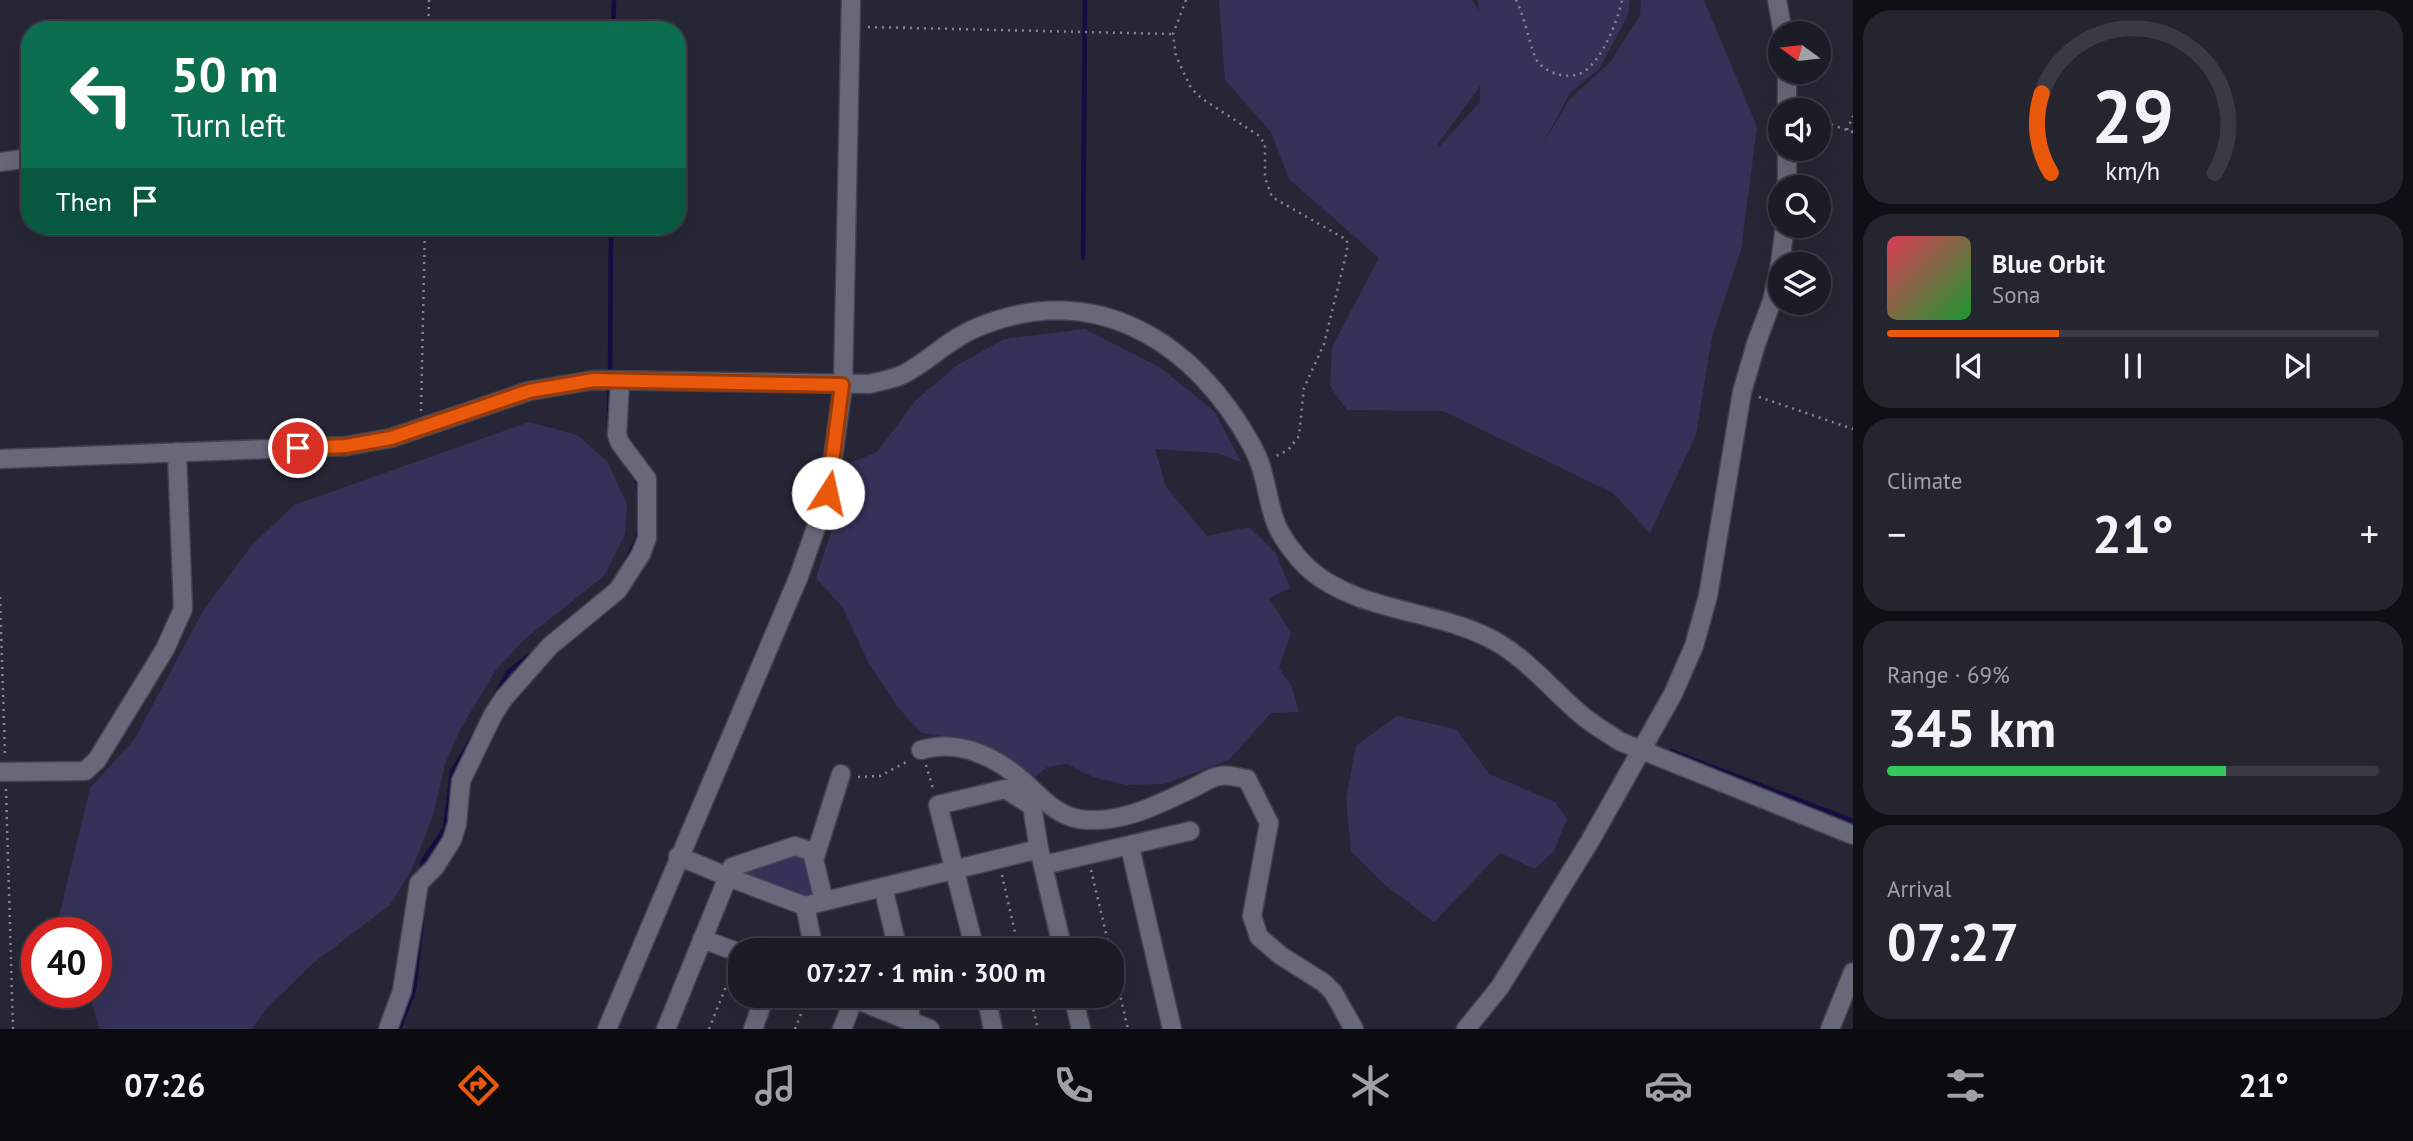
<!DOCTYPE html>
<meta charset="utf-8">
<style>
body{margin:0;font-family:"PT Sans",sans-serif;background:#252530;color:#f1f3f6;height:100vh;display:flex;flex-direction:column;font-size:26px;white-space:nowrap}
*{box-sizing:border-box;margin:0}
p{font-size:23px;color:#a0a1a8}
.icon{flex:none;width:38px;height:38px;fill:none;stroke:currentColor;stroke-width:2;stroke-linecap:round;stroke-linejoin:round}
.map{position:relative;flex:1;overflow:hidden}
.drawer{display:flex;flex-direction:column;gap:10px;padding:10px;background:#0f0f16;width:560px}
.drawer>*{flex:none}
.hud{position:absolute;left:21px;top:21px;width:665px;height:214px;border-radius:28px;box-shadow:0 7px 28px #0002,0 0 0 2px #3a3a45;background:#0b6e4f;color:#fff;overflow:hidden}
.needle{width:46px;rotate:285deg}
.controls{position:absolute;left:1768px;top:21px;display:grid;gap:14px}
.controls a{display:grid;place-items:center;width:63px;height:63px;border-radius:50%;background:#1c1c28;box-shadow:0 7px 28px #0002,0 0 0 2px #3a3a45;font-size:35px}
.speed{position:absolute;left:21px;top:917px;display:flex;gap:14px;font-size:35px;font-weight:700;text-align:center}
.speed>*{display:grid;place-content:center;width:91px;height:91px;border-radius:50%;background:#1c1c28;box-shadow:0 7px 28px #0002,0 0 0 2px #3a3a45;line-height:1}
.speed .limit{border:10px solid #d22;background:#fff;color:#111}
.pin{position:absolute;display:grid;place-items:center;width:60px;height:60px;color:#fff;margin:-30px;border:4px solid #fff;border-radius:50%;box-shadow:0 2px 7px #0007}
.me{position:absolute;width:77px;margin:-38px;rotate:10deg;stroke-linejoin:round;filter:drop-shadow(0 0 5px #0008)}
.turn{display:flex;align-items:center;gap:24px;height:147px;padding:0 35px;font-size:32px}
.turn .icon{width:91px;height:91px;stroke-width:2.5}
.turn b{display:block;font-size:49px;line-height:60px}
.then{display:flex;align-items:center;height:66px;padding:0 35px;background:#0003;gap:14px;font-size:26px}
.big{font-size:52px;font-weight:600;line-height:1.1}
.drawer .card{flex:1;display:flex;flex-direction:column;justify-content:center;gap:10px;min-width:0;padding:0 24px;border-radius:28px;background:#252530}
.drawer .dial{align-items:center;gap:0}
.dial svg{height:182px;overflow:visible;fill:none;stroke:#3a3a45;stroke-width:7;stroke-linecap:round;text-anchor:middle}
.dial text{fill:#f1f3f6;stroke:none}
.song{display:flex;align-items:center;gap:21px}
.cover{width:84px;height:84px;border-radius:10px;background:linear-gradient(135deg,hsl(350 70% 55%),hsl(130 70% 35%))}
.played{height:7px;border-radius:4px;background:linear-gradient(90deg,#ea580c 35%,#3a3a45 35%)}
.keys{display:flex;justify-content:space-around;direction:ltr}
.heat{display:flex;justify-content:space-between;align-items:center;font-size:38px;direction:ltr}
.charge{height:10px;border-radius:5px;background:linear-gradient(90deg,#34c759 69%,#3a3a45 0)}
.trip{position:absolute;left:728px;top:938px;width:396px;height:70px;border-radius:28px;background:#1c1c28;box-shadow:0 7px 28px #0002,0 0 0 2px #3a3a45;font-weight:600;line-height:70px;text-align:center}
.dock{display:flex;height:112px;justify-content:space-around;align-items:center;background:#0b0b10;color:#a0a1a8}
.dock .icon{width:49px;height:49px}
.dock .selected{color:#ea580c}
.dock b{font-size:32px;color:#f1f3f6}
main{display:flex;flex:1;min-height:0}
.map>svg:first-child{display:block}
.green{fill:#343258;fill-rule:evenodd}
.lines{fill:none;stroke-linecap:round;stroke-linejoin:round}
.stream{stroke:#170b43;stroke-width:4.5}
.minor-casing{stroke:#434350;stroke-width:21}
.path{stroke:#878794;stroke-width:2.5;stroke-dasharray:2 5;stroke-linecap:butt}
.minor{stroke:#68687b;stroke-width:18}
.route-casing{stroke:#983908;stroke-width:18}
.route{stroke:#ea580c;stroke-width:12}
</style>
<main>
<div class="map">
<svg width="1853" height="1029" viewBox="0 0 1853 1029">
<rect width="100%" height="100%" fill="#262636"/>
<!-- green -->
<g class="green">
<path d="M1219 0H1472L1479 11 1477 0H1630L1628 15 1600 68 1570 93 1541 147 1569 100 1611 61 1640 15 1641 0H1704L1757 127 1741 250 1712 337 1696 435 1650 533 1613 493 1443 411 1347 410 1330 386 1332 347 1379 258 1289 179 1271 132 1225 80ZM1480 86V102L1438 148V144Z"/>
<path d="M1085 329 1161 368 1215 412 1241 462 1217 453 1155 449 1166 487 1207 536 1249 527 1276 553 1290 588 1269 598 1291 633 1279 668 1292 687 1299 712 1271 713 1229 760 1164 784 1127 785 1093 777 1067 764 1047 767 1034 778C993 750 972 739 921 733L896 705 868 662 843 608 816 578 839 508 845 465 877 452 916 400 956 366 1004 339Z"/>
<polygon points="529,422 577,435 607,461 627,504 625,534 604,576 526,638 495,671 460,730 445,764 433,816 412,869 390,905 311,965 265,1010 252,1029 100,1029 90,999 83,992 96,992 96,933 55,933 90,788 134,740 203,611 251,546 294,505"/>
<polygon points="1397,716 1456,729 1489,774 1555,802 1567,819 1554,851 1535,869 1500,853 1434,922 1384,884 1351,851 1346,798 1356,746"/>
<polygon points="794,851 804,855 813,896 804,899 736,873"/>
</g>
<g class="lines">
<!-- stream -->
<g class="stream">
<polyline points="613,30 614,0"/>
<polyline points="1083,258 1085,0"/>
<polyline points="610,374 611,226"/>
<polyline points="609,430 609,383"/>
<polyline points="636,475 639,494"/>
<polyline points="626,561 637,540 639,520"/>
<polyline points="494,698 508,672 534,652"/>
<polyline points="1671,751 1853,821"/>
<polyline points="423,871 422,862 445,828 452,772 475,733"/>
<polyline points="399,1029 414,990 426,887"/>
</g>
<!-- minor casing -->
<g class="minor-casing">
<g id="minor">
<polyline points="1777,0 1783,33"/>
<polyline points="1787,110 1787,72"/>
<polyline points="1787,149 1787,187"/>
<polyline points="0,162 30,158"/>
<polyline points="1780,264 1785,226"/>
<path d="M0 459 346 446 391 438 529 391 594 380 869 384C880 381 894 379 904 374 929 361 949 339 976 328 1094 278 1195 341 1252 446 1267 472 1266 500 1277 526 1284 541 1297 558 1309 569 1360 614 1443 609 1500 644 1531 663 1556 694 1584 717 1595 726 1608 733 1619 741L1853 835"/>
<path d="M921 750C958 739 995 756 1023 781 1040 796 1055 815 1079 819 1119 825 1157 805 1191 789 1200 785 1211 777 1220 776 1228 774 1239 778 1247 779L1269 823 1252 916 1259 937 1280 955 1324 983 1333 992 1354 1029"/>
<polyline points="0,772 85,771 97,760 165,649 183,609 177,452"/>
<polyline points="1130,847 1172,1029"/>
<polyline points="678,856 726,876"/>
<polyline points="1044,865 1190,831"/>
<polyline points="736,880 805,906"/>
<polyline points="883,887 898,950"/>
<polyline points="824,901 814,860 841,774"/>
<polyline points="702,939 740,953"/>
<polyline points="814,950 805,906 1039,849"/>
<polyline points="975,950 938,805 1005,789 1032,806 1039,849 1063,950"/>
<polyline points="847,996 930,1029"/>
<polyline points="908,996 911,1021"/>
<polyline points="986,996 993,1029"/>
<polyline points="1073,996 1081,1029"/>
<polyline points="388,1029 402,991 419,883 435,867 452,840 457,824 461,781 493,715 504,698 550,646 618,590 641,554 647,538 647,479 620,443 617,435 620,381"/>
<polyline points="607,1029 799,576 828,493 843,385 851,0"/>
<polyline points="666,1029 732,867 795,846 816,853"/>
<polyline points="753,1029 765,996"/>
<polyline points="842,1029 854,999"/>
<polyline points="1466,1029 1500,987 1590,841 1673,694 1694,646 1708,596 1742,392 1756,344 1772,301 1780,265"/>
<polyline points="1830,1029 1853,972"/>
</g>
</g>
<!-- path -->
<g class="path">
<polyline points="1186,0 1173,34 1176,56 1191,88 1201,98 1258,135 1265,144 1265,178 1272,197 1347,240 1347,251 1324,344 1304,388 1299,436 1288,450 1274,457"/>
<path d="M1516 0C1525 16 1531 53 1538 62 1543 68 1550 72 1557 74 1565 76 1575 77 1583 72 1602 61 1618 20 1622 0"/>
<polyline points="868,27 1172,34"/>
<polyline points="428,30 429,0"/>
<polyline points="1818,120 1853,132"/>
<polyline points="1847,130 1853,116"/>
<polyline points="1759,397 1853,429"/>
<polyline points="421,411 425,226"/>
<polyline points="0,597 5,754"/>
<polyline points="926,765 933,789"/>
<polyline points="858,777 880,776 910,760"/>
<polyline points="6,789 13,1029"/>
<polyline points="1091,870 1110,950"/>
<polyline points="1002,875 1019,950"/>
<polyline points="1111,957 1128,1029"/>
<polyline points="1030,996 1038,1029"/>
<polyline points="709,1029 733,969"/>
<polyline points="795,1029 808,996"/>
</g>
<!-- minor -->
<use href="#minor" class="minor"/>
</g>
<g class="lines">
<!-- route casing -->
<g class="route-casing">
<polyline id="route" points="298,448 346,446 391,438 529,391 594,380 842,385 828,493"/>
</g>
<!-- route -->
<use href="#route" class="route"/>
</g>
</svg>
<div class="controls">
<a><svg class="needle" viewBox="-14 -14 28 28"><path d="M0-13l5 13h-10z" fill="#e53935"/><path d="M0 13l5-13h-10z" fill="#a0a1a8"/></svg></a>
<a><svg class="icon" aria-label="sound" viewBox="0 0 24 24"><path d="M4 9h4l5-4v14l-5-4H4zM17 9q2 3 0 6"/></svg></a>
<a><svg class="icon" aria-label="search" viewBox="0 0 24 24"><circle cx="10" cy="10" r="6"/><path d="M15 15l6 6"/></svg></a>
<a><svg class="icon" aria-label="layers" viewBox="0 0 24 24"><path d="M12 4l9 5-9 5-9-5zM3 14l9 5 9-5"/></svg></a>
</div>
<div class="speed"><div class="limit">40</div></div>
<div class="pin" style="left:298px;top:448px;background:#d93025"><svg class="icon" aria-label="arrive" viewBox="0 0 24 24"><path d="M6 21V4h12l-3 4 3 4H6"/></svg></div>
<svg class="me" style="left:828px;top:493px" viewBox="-20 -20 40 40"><circle r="19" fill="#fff"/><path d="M0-13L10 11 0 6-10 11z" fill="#ea580c"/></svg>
<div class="trip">07:27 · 1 min · 300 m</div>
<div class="hud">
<div class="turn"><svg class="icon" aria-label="left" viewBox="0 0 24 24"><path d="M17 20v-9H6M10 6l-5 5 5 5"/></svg><div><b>50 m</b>Turn left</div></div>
<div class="then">Then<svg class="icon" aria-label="arrive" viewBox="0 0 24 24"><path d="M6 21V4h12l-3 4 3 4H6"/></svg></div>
</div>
</div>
<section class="drawer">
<div class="card dial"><svg viewBox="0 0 100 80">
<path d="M14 69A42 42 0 1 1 86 69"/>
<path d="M14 69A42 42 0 0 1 10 34" stroke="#ea580c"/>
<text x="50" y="56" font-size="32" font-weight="700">29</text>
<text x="50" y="72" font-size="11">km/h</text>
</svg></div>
<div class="card">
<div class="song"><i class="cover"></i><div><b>Blue Orbit</b><p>Sona</p></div></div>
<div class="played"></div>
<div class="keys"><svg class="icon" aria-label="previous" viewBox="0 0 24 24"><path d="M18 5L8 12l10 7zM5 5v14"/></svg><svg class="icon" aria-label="pause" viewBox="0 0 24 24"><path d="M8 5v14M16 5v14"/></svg><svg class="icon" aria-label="next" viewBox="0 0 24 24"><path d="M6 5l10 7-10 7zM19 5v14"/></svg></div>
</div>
<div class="card"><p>Climate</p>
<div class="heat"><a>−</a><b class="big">21°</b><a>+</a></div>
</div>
<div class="card"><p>Range · 69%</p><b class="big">345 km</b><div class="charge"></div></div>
<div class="card"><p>Arrival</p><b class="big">07:27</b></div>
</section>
</main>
<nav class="dock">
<b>07:26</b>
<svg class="icon selected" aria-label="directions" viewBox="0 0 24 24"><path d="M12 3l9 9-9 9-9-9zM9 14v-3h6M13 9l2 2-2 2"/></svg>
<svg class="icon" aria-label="music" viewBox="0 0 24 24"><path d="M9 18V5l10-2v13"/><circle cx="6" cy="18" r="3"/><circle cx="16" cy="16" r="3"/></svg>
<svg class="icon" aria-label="phone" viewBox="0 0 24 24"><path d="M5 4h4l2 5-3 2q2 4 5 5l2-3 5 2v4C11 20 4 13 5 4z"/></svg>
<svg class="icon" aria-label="climate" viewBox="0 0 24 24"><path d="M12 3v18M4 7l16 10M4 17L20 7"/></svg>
<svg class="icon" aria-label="car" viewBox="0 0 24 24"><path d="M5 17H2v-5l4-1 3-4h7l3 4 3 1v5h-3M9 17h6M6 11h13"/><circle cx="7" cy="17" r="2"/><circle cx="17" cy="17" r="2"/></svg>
<svg class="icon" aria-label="filters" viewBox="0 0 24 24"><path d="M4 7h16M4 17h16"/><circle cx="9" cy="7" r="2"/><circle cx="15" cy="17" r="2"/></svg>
<b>21°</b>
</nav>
